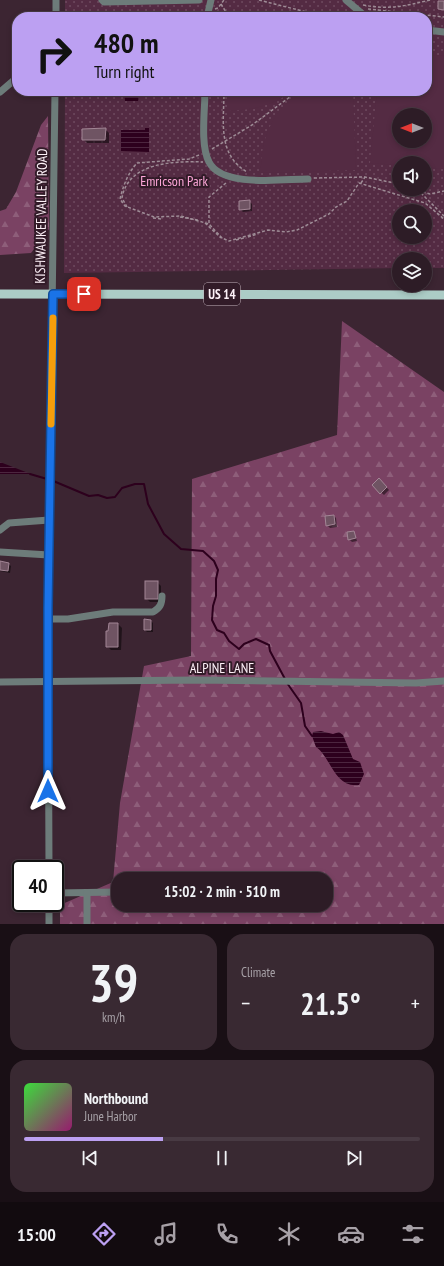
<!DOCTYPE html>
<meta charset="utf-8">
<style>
body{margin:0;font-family:"PT Sans Narrow",sans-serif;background:#392932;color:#f1f3f6;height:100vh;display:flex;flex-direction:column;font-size:15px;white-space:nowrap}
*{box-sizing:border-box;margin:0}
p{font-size:13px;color:#a7a1a7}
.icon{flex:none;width:22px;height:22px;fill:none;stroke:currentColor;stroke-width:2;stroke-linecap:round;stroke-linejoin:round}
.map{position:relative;height:924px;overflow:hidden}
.drawer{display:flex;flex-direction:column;gap:10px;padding:10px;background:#190f15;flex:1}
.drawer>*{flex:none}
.top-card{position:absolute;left:12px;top:12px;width:420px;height:84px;border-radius:16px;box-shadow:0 2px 6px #0003,0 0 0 1px #483a43;background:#bca0f2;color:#111;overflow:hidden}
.needle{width:26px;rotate:270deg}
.buttons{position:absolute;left:392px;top:108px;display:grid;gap:8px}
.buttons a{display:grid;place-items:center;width:40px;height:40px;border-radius:50%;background:#2d1c26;box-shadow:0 2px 6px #0003,0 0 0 1px #483a43;font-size:20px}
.speed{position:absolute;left:12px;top:860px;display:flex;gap:8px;font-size:20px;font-weight:700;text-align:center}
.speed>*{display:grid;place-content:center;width:52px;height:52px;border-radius:50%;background:#2d1c26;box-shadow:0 2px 6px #0003,0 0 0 1px #483a43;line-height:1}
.speed .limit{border:2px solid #111;border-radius:6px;background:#fff;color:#111}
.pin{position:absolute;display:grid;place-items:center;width:34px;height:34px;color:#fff;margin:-17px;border-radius:8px;box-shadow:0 2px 6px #0006}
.me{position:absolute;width:44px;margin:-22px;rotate:0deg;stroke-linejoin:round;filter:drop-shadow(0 0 3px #0008)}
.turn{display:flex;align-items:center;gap:14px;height:84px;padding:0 16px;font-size:18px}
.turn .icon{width:52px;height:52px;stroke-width:2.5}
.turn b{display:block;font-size:28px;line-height:34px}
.big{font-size:30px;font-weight:600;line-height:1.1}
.drawer .widget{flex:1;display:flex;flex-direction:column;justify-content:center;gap:6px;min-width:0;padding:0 14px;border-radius:16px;background:#392932}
.drawer .dial{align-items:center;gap:0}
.dial b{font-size:52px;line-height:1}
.song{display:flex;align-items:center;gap:12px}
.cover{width:48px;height:48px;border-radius:6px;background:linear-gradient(135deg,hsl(120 70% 55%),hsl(320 70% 35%))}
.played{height:4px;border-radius:2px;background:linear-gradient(90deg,#bca0f2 35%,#483a43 35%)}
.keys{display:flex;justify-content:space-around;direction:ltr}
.heat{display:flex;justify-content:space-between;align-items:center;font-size:22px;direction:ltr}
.drawer .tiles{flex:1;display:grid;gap:10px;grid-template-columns:1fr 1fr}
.widget:last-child{grid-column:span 2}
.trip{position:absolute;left:111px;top:872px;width:222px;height:40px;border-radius:16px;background:#2d1c26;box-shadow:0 2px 6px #0003,0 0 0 1px #483a43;font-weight:600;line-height:40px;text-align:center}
.tab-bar{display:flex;height:64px;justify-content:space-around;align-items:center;background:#120b0f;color:#a7a1a7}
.tab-bar .icon{width:28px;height:28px}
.tab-bar .current{color:#bca0f2}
.tab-bar b{font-size:18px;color:#f1f3f6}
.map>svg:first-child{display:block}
.forest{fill:url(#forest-firs);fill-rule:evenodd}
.park{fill:url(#park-dots);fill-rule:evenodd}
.pitch{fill:#542b43;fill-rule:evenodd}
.water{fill:url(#water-rules)}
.shadow{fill:#0007}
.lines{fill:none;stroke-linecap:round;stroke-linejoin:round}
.stream{stroke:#2d001d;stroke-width:2}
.building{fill:#6f5463;stroke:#a38696}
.path{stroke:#9e8c96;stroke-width:1.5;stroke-dasharray:3 2;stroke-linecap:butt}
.minor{stroke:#6d7c7a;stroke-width:7}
.major{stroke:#acccc6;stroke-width:9}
.route-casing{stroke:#114b97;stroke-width:10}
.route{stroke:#1a73e8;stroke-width:7}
.slow{stroke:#f59e0b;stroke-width:7}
.labels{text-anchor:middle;stroke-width:4;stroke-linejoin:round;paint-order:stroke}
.shield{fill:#321b28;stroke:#c1b1ba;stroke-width:1}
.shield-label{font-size:13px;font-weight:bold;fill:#fef1f8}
.park-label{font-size:14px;fill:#fea7d9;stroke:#321b28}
.street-label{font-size:14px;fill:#fef1f8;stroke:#321b28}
</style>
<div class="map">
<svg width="444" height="924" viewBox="0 0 444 924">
<defs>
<pattern id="forest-firs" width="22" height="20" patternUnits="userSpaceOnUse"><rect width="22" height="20" fill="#7a4263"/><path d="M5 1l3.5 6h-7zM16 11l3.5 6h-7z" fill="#8e5e7a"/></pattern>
<pattern id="park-dots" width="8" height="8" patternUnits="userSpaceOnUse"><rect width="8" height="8" fill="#542b43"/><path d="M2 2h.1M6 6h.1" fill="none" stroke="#6e4a5f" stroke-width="1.8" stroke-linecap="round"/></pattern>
<pattern id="water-rules" width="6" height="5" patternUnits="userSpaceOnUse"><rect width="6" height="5" fill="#2d001d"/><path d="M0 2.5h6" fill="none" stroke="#4c263f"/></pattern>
</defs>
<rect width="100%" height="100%" fill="#3c2532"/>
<!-- forest -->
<g class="forest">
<polygon points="48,116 49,229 31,253 0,255 0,211 6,209 16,192 41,125"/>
<path d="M342 321 444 392V924H60V905L113 882 120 803 144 666 191 656 192 479 337 435ZM118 879H326V905H118Z"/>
</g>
<!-- park -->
<path class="park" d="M65 0H444V268H425V259H399V268L64 273 65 91H427V17H65ZM399 115H425V141H399ZM399 163H425V189H399ZM399 211H425V237H399Z"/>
<!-- pitch -->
<g class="pitch">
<path d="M427 55 444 56V169L425 167V163H399V165L370 163 377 91H427ZM399 115H425V141H399Z"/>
<path d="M228 91H292C273 106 252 110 228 111Z"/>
<path d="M301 91H353L356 170 261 173C260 139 272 111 301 91Z"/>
</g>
<!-- water -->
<g class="water">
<polygon points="124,91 140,92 138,101 125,101"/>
<polygon points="145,128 149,128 149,152 121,151 121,130 145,130"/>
<polygon points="0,462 31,474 0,474"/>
<path d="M321 731 333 734 339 732 343 735 353 759 360 762 364 774 359 785C334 788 331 757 316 747L312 736 313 732Z"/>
</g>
<!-- shadow -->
<g class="shadow">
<polygon points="105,129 109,133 109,143 87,143 83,139"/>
<polygon points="250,202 252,204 252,211 243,212 240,209"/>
<polygon points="379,479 389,490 384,495 373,485"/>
<polygon points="334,516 336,518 337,527 330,528 327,525"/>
<polygon points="354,532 357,541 352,542 349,539"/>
<polygon points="0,562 8,564 11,566 10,573 0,571"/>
<polygon points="157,582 161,586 161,602 150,602 146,598"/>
<polygon points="151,621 153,623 153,632 147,632 145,630"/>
<polygon points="118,624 122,628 121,650 111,650 107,646"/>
</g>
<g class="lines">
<!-- stream -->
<g class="stream">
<polyline points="30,474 47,479"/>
<polyline points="51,480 89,496 98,495 107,498 115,497 122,488 135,484 144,484 148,504 164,534 181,549 203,551 214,561 218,570 216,579 216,596 213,606 212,620 217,630 224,633 229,641 239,649 244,644 256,639 269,645 270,651 285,679"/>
<polyline points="287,683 301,703 305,726 312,736"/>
</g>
</g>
<!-- building -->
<g class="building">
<polygon points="438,1 444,1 444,10 438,9"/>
<polygon points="106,128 105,140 82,140 82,129"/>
<polygon points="250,200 250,209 239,210 239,201"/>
<polygon points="379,478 387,487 380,494 372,485"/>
<polygon points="334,515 335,524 326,526 325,516"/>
<polygon points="354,531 356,538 348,540 347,532"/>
<polygon points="0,561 9,563 8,571 0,570"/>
<rect x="145" y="581" width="13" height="18"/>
<polygon points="144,619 151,620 151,630 144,630"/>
<polygon points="109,623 118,623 118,647 106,647 106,631 108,631"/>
</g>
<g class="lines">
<!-- path -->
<g class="path">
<polyline points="259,0 326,17"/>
<polyline points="221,4 226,12 226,17"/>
<path d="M363 5C389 10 405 6 430 0"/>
<polyline points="215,9 218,8 224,0"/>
<polyline points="368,9 444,17"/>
<path d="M224 91C224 122 217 154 247 172"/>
<polyline points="212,149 252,125 298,91"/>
<path d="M199 155 189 159 137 163C128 173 123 186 120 199L125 206 154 217 181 216 209 224 222 238 229 241 268 230 286 232 297 230 329 214 336 207 347 201 359 183 425 203 444 219"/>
<polyline points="314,178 365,177 399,184"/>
<polyline points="361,183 365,177"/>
<polyline points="413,189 430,194 444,191"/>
<polyline points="421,193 444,216"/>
<path d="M127 207 122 198C128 162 174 161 203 162"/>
<polyline points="180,217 198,220"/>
<polyline points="153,218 162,219"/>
<polyline points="205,223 221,238"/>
<polyline points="209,223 209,197 226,183"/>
<polyline points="248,237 257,234"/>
<polyline points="236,240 244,238"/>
</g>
<!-- minor -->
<g class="minor">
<polyline points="102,0 104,2 199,0"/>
<polyline points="346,0 366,17"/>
<polyline points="56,17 56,0"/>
<polyline points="207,17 211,0"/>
<polyline points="427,30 444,32"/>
<path d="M205 91C205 110 200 145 209 162 222 188 283 179 308 179"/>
<polyline points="0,92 13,81 17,81"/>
<polyline points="0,530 9,523 49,520"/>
<polyline points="0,552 49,555"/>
<path d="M48 619H68L113 612H153C160 608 162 604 162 596"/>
<polyline points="0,682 197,680 416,683 444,681"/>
<polyline points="49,869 48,608 55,91"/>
<polyline points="55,893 118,892"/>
<polyline points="49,903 49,924"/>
<polyline points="87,924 87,893"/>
</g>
<!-- major -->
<polyline class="major" points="0,294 444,295"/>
</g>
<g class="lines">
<!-- route casing -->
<g class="route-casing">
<polyline id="route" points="48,791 48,608 53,294 84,294"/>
</g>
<!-- route -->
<use href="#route" class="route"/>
<!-- slow -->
<polyline class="slow" points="51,424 53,318"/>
</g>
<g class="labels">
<!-- shield labels -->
<rect class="shield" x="204" y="283" width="36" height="22" rx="3"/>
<g class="shield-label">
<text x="222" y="299">US 14</text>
</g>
<!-- park labels -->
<g class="park-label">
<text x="174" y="186">Emricson Park</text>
</g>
<!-- street labels -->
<g class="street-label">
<text transform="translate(41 216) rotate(-89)" y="5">KISHWAUKEE VALLEY ROAD</text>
<text x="222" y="673">ALPINE LANE</text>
</g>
</g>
</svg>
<div class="buttons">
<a><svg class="needle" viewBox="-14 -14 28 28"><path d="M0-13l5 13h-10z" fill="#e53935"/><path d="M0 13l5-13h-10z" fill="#a7a1a7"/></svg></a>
<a><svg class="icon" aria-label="sound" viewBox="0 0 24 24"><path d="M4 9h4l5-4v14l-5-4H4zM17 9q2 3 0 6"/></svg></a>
<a><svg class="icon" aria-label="search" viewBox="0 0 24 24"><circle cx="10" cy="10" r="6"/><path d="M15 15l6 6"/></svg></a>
<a><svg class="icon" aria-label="layers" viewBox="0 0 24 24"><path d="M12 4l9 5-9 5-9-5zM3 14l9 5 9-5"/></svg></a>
</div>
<div class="speed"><div class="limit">40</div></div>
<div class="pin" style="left:84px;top:294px;background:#d93025"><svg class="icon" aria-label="arrive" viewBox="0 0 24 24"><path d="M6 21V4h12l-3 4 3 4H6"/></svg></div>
<svg class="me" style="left:48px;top:791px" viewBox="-20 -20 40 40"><path d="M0-17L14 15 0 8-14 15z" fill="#1a73e8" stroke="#fff" stroke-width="4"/></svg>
<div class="trip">15:02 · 2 min · 510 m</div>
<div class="top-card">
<div class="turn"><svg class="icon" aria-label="right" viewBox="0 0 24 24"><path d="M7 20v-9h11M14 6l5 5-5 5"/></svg><div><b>480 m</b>Turn right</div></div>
</div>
</div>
<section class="drawer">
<div class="tiles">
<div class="widget dial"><b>39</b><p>km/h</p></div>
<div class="widget"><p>Climate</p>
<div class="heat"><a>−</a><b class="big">21.5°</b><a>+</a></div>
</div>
<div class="widget">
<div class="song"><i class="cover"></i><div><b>Northbound</b><p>June Harbor</p></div></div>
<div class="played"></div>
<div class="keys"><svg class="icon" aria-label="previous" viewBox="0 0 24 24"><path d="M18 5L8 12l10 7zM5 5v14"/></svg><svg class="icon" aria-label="pause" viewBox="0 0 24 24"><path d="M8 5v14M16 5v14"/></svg><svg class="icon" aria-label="next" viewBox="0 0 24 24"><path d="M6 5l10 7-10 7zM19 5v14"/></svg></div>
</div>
</div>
</section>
<nav class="tab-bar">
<b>15:00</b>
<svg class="icon current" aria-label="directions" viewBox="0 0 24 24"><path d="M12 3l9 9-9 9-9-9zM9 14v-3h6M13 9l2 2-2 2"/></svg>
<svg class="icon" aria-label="music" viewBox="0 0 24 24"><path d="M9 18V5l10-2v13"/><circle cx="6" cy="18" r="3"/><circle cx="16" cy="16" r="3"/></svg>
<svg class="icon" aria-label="phone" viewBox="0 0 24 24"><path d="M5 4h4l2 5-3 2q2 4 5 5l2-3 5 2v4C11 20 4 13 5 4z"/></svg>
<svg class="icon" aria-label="climate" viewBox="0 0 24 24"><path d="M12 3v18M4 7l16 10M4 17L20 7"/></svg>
<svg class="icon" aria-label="car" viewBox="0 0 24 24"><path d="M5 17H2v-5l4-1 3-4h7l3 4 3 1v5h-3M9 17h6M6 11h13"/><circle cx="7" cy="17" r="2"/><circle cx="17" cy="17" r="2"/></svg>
<svg class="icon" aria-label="filters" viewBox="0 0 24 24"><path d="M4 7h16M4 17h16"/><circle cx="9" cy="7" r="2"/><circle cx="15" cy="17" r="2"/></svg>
</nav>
